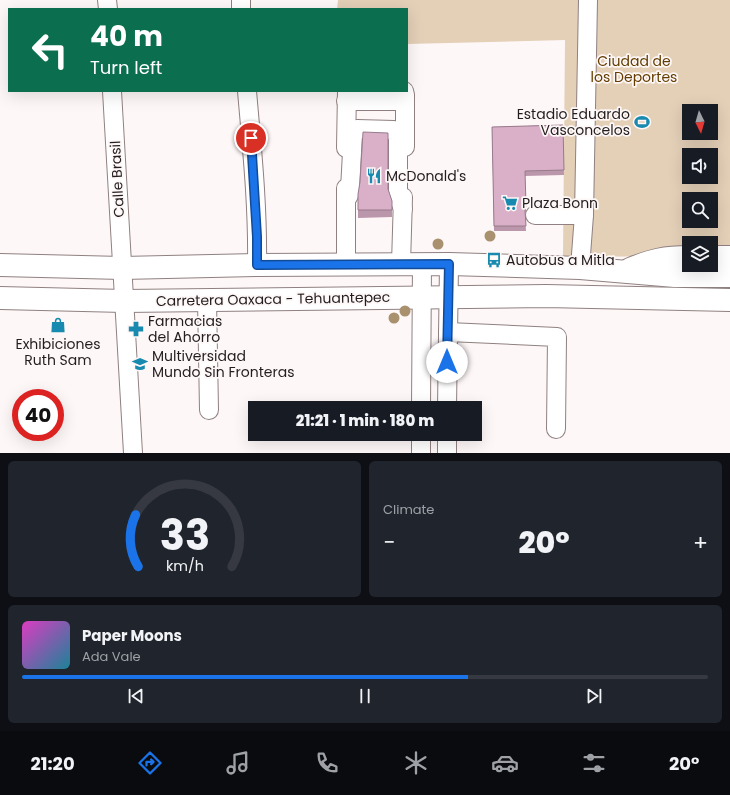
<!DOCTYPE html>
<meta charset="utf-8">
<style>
body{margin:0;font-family:Poppins,sans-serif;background:#20242c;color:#f1f3f6;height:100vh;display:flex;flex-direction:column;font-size:15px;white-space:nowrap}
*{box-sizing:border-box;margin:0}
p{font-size:13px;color:#9ea1a6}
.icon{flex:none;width:22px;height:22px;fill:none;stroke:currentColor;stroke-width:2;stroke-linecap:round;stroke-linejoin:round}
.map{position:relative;height:453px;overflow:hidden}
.details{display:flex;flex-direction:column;gap:8px;padding:8px;background:#0d0f14;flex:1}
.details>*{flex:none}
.hud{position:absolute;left:8px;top:8px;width:400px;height:84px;border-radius:0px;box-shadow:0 4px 16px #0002;background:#0b6e4f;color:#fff;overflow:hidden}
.needle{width:26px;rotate:175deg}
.controls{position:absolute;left:682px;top:104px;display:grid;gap:8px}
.controls a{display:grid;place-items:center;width:36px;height:36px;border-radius:0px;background:#171b24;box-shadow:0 4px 16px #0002;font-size:20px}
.speed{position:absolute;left:12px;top:389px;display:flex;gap:8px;font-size:20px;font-weight:700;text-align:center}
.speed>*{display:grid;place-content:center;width:52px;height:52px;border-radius:50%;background:#171b24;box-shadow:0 4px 16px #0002;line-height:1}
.speed .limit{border:6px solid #d22;background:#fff;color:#111}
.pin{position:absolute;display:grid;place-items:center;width:34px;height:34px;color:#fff;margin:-17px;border:2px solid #fff;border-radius:50%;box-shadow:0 1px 4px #0007}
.me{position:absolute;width:44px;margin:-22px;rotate:0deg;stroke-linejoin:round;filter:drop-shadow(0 0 3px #0008)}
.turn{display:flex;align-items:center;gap:14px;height:84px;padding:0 16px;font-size:18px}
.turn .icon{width:52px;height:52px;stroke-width:2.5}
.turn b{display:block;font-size:28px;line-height:34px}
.big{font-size:30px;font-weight:800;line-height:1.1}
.details .card{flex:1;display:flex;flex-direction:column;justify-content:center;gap:6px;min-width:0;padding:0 14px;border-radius:6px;background:#20242c}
.details .dial{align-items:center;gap:0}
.dial svg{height:104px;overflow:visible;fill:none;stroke:#363941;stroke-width:7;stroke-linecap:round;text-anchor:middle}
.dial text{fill:#f1f3f6;stroke:none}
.song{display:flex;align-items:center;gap:12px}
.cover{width:48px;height:48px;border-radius:6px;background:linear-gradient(135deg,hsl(310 70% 55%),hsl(190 70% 35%))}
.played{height:4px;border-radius:2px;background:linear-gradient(90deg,#1a73e8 65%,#363941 65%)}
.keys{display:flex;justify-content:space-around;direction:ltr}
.heat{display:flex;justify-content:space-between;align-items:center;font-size:22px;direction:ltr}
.details .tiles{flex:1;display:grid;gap:8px;grid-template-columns:1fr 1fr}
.card:last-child{grid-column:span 2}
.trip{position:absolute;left:248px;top:401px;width:234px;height:40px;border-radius:0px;background:#171b24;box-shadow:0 4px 16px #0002;font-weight:800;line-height:40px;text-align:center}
.dock{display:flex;height:64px;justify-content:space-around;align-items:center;background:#090b0e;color:#9ea1a6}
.dock .icon{width:28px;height:28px}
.dock .on{color:#1a73e8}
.dock b{font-size:18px;color:#f1f3f6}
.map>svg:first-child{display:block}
.green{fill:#e4cfb7;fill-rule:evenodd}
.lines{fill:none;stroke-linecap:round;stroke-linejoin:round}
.minor-casing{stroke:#908081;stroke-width:20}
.major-casing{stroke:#908081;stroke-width:24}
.minor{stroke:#fff;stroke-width:18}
.major{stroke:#fff;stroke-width:22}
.tree{fill:#a9916f}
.wall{fill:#bb97ac}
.building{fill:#d9b0c8;stroke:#987b8c}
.route-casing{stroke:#114b97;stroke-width:10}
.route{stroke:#1a73e8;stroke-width:7}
.labels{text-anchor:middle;stroke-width:3.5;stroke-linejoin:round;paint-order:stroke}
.park-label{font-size:14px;fill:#633d00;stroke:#fef7f7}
.poi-label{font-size:14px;fill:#231d1d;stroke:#fef7f7;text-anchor:start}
.street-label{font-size:14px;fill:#231d1d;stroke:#fef7f7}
</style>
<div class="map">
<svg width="730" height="453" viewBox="0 0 730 453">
<rect width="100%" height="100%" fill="#fef7f7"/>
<!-- green -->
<path class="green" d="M338 0H730V256H711V243H689V256L563 257 565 40 407 44V9H337ZM689 111H711V133H689ZM689 155H711V177H689ZM689 199H711V221H689Z"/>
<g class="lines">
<!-- minor casing -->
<g class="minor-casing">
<g id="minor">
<polyline points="107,0 108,9"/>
<polyline points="241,0 241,9"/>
<polyline points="112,91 133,453"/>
<path d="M247 91C252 149 258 207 257 265"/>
<polyline points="404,91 405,95 405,147"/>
<polyline points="346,101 405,101"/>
<polyline points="346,148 347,91"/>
<polyline points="346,188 346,265"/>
<polyline points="346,200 349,195 350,189 353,134 357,129 394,130 398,134 398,196 403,209"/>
<polyline points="535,215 584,215"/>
<polyline points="401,264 403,197"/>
<polyline points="580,268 584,215 588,0"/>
<polyline points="207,300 209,410"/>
<polyline points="448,332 557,337 556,429"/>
<polyline points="421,408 422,264"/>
<polyline points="447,408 449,264"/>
<polyline points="421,434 421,453"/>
<polyline points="447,453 447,434"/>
</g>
</g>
<!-- major casing -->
<g class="major-casing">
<g id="major">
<polyline points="711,257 730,257"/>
<polyline points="0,265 122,268 257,265 449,264 580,268 675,276 730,276"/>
<path d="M630 269C652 260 665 257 689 257"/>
<polyline points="0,298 124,301 546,296 730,300"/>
</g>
</g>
<!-- minor -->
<use href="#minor" class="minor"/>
<!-- major -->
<use href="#major" class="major"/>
</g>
<!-- trees -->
<g class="tree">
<circle cx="490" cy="236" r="5.5"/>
<circle cx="438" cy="244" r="5.5"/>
<circle cx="405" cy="311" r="5.5"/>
<circle cx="394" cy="318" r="5.5"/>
</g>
<!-- wall -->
<g class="wall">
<polygon points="563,125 564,175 525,176 526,210 525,214 526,231 494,231 492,127"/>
<polygon points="388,189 392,201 392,217 358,218 358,194"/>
</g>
<!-- building -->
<g class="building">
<polygon points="563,125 564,170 525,171 526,205 525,210 526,226 494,226 492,127"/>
<polygon points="363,132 388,133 388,189 392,201 392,210 358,210 358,194 360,182"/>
</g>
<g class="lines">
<!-- route casing -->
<g class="route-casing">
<polyline id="route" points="251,138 257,237 257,265 449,264 447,362"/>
</g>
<!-- route -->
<use href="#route" class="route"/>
</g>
<!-- icons -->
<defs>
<g id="stadium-bare" transform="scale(1.2)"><path d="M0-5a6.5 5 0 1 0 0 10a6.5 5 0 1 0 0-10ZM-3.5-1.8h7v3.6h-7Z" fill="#188aaf" stroke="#fef7f7" stroke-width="2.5" paint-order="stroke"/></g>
<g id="restaurant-bare" transform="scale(1.2)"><path d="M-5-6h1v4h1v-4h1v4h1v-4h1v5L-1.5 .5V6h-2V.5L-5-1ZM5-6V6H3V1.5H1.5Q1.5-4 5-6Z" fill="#188aaf" stroke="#fef7f7" stroke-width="2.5" paint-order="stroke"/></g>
<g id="supermarket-bare" transform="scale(1.2)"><path d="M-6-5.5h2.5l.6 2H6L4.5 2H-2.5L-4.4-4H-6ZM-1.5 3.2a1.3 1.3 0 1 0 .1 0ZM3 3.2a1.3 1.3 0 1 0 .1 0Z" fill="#188aaf" stroke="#fef7f7" stroke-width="2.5" paint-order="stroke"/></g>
<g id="bus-bare" transform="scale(1.2)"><path d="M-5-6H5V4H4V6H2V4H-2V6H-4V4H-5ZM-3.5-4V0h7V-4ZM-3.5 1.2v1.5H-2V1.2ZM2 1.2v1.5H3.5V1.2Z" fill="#188aaf" stroke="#fef7f7" stroke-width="2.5" paint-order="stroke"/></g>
<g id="shop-bare" transform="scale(1.2)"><path d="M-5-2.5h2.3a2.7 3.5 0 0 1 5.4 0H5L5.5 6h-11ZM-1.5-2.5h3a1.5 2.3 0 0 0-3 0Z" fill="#188aaf" stroke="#fef7f7" stroke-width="2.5" paint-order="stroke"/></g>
<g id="pharmacy-bare" transform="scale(1.2)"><path d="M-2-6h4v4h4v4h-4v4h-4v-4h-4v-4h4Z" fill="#188aaf" stroke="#fef7f7" stroke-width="2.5" paint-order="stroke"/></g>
<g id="university-bare" transform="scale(1.2)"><path d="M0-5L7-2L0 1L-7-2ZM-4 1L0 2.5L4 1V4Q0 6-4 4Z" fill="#188aaf" stroke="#fef7f7" stroke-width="2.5" paint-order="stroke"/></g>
</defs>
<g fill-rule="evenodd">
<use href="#stadium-bare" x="642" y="122"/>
<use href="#restaurant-bare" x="374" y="176"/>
<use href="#supermarket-bare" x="510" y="203"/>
<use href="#bus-bare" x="494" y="260"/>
<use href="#shop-bare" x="58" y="325"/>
<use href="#pharmacy-bare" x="136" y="329"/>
<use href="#university-bare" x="140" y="364"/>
</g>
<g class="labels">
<!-- park labels -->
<g class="park-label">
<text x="634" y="66">Ciudad de<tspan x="634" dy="16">los Deportes</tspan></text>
</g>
<!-- poi labels -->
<g class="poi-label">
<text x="630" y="119" text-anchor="end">Estadio Eduardo<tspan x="630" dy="16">Vasconcelos</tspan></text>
<text x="386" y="181">McDonald's</text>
<text x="522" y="208">Plaza Bonn</text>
<text x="506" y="265">Autobus a Mitla</text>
<text x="148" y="326">Farmacias<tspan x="148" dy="16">del Ahorro</tspan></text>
<text x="58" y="349" text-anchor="middle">Exhibiciones<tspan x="58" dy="16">Ruth Sam</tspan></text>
<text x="152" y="361">Multiversidad<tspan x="152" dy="16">Mundo Sin Fronteras</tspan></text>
</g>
<!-- street labels -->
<g class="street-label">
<text transform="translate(117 179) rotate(-93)" y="5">Calle Brasil</text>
<text transform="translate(273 299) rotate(-1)" y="5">Carretera Oaxaca - Tehuantepec</text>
</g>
</g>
</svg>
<div class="controls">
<a><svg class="needle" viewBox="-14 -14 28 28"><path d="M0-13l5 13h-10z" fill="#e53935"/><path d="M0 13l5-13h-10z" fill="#9ea1a6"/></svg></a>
<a><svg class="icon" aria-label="sound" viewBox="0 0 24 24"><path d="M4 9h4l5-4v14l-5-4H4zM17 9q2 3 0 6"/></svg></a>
<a><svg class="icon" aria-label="search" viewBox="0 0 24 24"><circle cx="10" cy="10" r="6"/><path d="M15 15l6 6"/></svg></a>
<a><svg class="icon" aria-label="layers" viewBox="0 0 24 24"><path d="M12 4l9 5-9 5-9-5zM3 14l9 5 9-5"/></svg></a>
</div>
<div class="speed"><div class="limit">40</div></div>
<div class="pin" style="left:251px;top:138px;background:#d93025"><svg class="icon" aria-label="arrive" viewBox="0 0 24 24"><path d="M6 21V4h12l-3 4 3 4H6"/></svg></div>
<svg class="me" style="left:447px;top:362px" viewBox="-20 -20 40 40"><circle r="19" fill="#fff"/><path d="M0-13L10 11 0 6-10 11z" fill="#1a73e8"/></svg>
<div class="trip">21:21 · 1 min · 180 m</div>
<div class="hud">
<div class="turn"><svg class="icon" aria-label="left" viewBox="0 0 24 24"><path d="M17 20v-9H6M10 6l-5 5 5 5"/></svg><div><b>40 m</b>Turn left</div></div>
</div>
</div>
<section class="details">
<div class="tiles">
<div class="card dial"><svg viewBox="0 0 100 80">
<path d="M14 69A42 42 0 1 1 86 69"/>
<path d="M14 69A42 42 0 0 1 12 29" stroke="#1a73e8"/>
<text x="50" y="56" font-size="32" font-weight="700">33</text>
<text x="50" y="72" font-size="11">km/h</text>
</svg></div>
<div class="card"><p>Climate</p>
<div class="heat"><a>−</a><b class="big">20°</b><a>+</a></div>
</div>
<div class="card">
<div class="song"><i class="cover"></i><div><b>Paper Moons</b><p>Ada Vale</p></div></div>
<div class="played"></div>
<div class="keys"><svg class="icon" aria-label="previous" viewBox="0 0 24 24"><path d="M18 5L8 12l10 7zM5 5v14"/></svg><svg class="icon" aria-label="pause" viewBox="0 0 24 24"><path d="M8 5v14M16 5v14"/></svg><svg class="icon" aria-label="next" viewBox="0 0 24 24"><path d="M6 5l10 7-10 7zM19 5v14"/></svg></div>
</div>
</div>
</section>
<nav class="dock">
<b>21:20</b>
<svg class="icon on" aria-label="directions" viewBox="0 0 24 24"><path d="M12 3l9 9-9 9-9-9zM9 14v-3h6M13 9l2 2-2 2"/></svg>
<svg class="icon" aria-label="music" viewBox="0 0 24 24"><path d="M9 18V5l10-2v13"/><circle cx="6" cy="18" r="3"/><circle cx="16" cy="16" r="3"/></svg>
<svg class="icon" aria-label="phone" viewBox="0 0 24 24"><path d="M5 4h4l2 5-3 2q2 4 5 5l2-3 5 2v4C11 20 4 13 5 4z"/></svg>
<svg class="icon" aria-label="climate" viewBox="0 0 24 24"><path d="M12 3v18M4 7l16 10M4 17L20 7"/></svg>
<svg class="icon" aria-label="car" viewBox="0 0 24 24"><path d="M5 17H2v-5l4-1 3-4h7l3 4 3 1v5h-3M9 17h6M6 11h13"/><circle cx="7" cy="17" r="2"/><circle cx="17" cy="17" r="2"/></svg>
<svg class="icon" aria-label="filters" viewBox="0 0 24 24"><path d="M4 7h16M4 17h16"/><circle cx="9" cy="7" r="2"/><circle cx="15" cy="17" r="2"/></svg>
<b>20°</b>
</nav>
